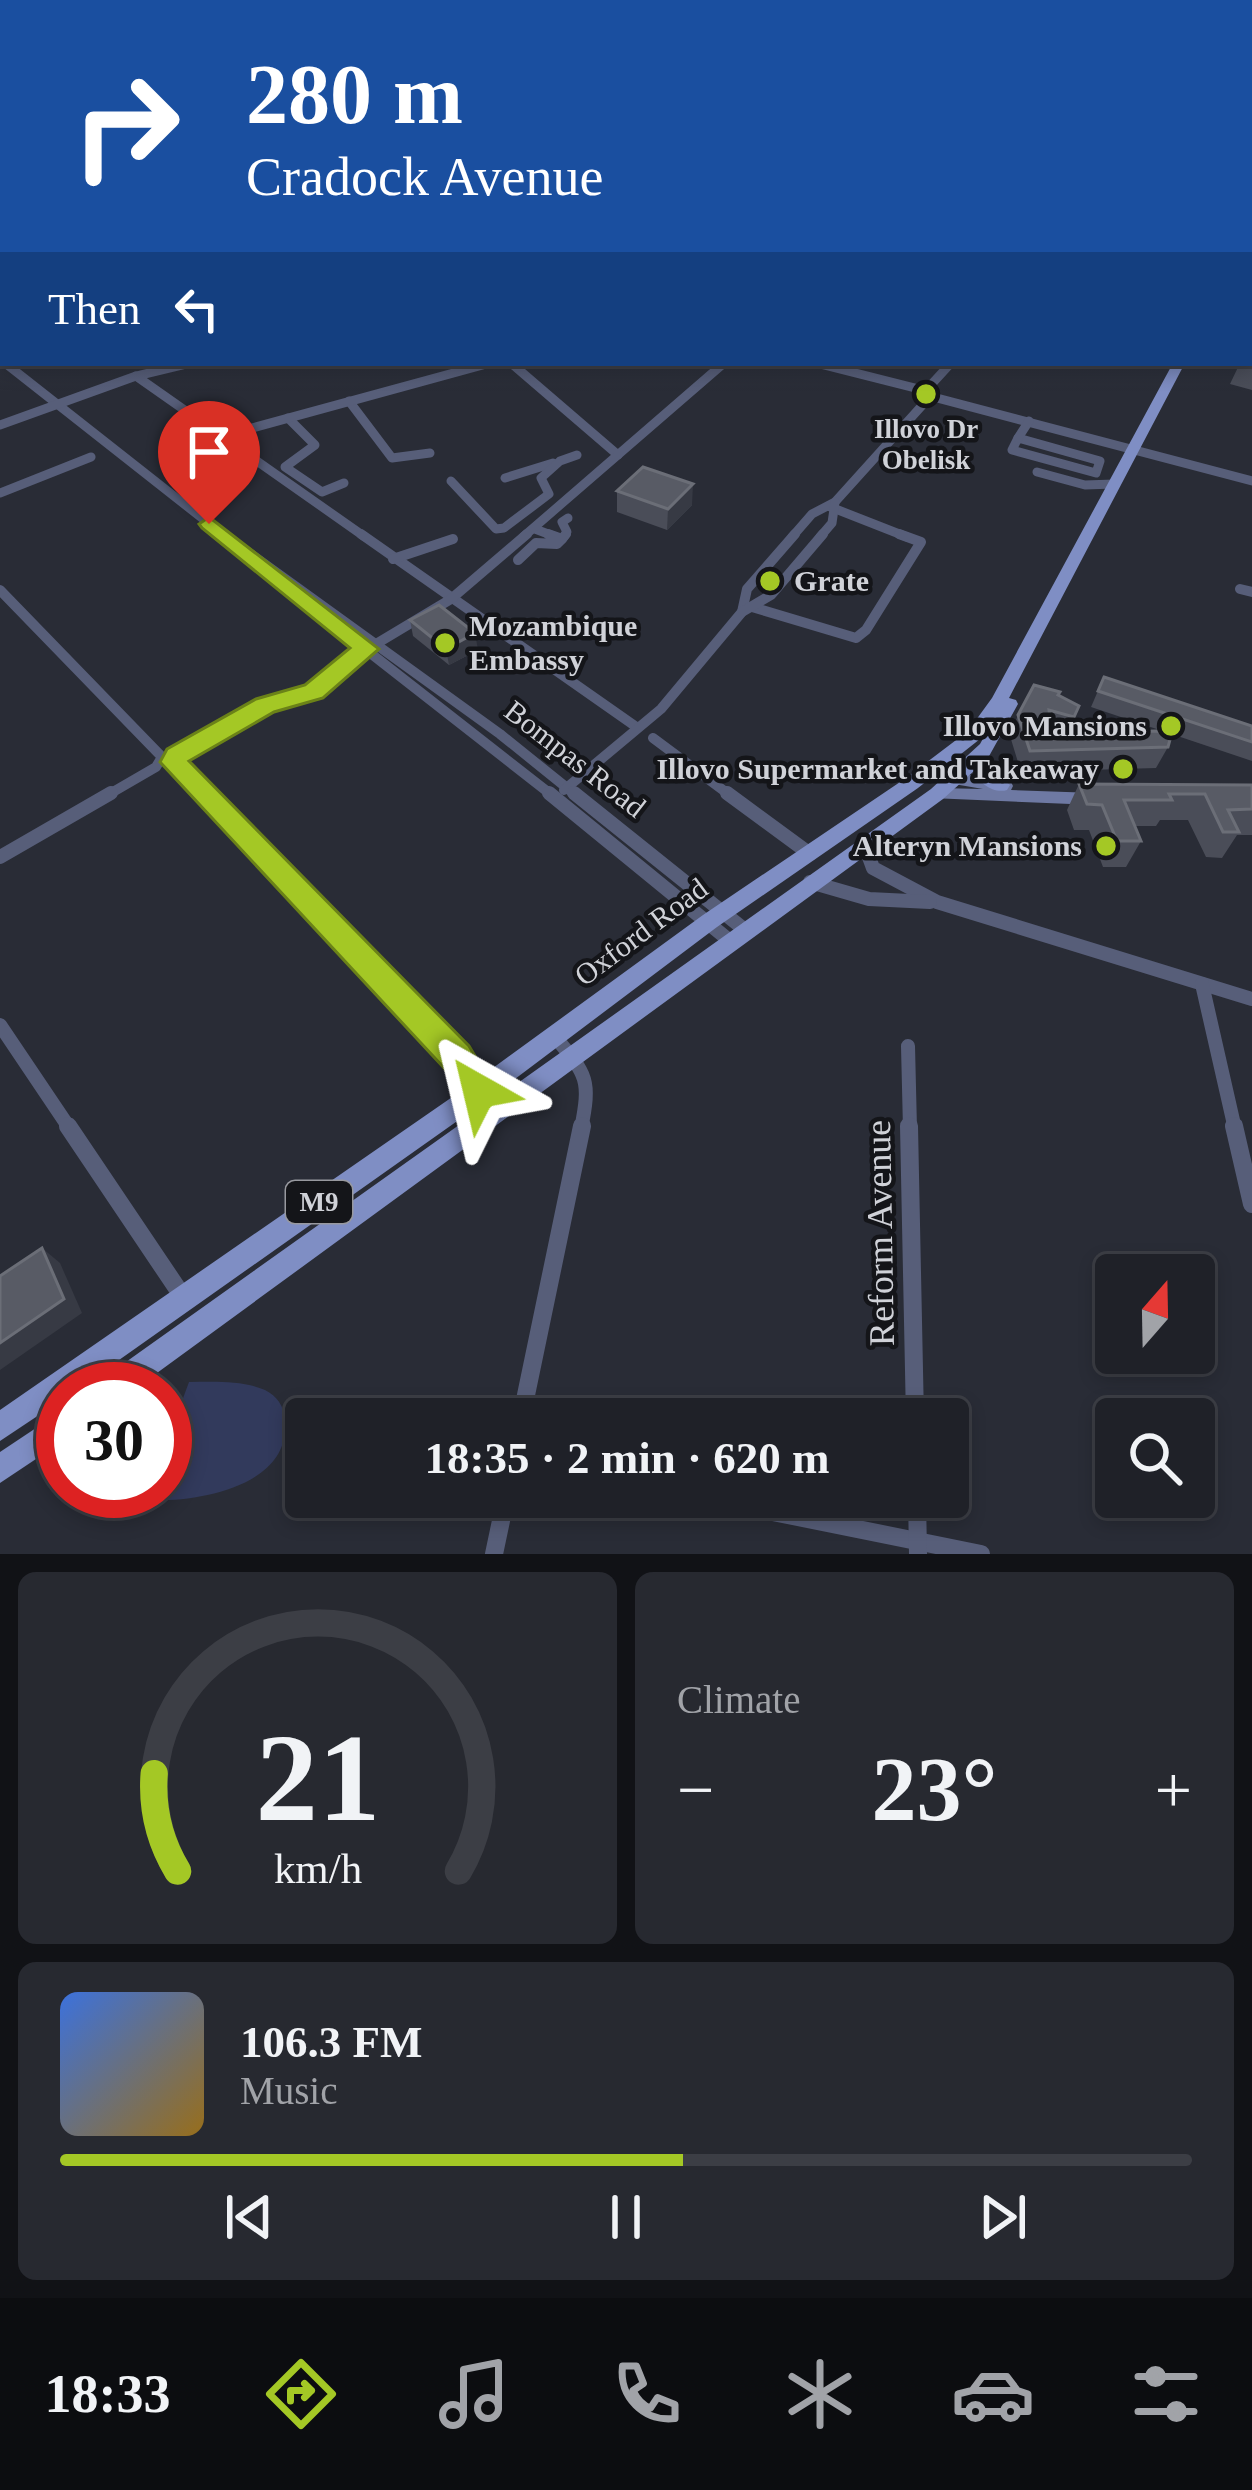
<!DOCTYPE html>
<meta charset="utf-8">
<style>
body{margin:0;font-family:Georgia,serif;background:#272930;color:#f1f3f6;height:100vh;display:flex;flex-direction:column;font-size:45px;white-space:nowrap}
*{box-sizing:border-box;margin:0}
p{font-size:39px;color:#a1a3a8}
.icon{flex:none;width:66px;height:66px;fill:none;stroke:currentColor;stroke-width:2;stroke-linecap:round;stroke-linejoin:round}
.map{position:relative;height:1554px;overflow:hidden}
.panel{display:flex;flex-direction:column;gap:18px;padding:18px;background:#111216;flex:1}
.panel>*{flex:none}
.banner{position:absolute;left:0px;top:0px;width:1254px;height:366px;box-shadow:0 6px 18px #0003,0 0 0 3px #3c3e45;background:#1a4fa0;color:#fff;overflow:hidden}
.needle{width:78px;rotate:20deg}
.fabs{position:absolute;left:1095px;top:1254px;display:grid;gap:24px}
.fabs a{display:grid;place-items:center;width:120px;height:120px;border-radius:12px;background:#1f2128;box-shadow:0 6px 18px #0003,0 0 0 3px #3c3e45;font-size:60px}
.speed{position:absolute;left:36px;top:1362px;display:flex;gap:24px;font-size:60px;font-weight:700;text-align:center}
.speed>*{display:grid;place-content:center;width:156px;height:156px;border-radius:50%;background:#1f2128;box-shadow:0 6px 18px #0003,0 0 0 3px #3c3e45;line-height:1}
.speed .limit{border:18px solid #d22;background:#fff;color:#111}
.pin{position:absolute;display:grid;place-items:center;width:102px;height:102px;color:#fff;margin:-123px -51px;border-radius:50% 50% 50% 0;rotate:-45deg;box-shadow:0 0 12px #0007}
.pin .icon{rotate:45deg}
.me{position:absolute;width:132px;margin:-66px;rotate:323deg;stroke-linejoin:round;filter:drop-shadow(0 0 9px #0008)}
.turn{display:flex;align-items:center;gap:42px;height:252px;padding:0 48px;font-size:54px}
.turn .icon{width:156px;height:156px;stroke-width:2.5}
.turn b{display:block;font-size:84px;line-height:102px}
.then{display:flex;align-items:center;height:114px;padding:0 48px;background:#0003;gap:24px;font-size:45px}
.big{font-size:90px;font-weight:700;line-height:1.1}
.panel .card{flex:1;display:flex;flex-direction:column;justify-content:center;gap:18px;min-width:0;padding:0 42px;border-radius:18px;background:#272930}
.panel .dial{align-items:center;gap:0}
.dial svg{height:312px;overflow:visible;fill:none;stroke:#3c3e45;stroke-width:7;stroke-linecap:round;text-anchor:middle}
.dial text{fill:#f1f3f6;stroke:none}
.song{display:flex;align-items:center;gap:36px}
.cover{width:144px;height:144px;border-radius:18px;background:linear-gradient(135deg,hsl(220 70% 55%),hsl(40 70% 35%))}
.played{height:12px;border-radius:6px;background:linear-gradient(90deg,#a4c825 55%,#3c3e45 55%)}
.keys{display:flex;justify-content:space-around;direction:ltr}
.heat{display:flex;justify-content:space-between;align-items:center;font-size:66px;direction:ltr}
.panel .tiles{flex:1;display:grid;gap:18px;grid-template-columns:1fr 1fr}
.card:last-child{grid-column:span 2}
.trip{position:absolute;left:285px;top:1398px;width:684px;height:120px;border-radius:12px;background:#1f2128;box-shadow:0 6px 18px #0003,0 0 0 3px #3c3e45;font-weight:700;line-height:120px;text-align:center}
.tabs{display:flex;height:192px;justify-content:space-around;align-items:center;background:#0c0d10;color:#a1a3a8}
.tabs .icon{width:84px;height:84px}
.tabs .current{color:#a4c825}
.tabs b{font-size:54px;color:#f1f3f6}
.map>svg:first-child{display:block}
.green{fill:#323a5c}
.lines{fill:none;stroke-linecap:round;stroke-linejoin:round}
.street-far3{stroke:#575e79;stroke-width:9}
.street-far2{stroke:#575e79;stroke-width:10}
.street-far1{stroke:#575e79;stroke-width:14}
.street{stroke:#575e79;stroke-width:18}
.secondary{fill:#6e79a3;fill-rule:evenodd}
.primary{fill:#7f8ec4;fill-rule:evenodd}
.wall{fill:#4a4d58}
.shaded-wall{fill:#373a44}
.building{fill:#585b65;stroke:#6b6e77;stroke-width:3}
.route{fill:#a4c825;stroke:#6b8218;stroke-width:3}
.poi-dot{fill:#a4c825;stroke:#141519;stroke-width:4.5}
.labels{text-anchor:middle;stroke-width:9;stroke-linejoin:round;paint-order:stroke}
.far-poi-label{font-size:27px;font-weight:bold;fill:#d0d2d8;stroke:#141519}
.shield{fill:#141519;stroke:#98999f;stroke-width:3}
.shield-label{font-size:27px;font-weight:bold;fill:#d0d2d8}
.poi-label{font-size:30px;font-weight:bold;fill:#d0d2d8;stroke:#141519;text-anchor:end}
.street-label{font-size:30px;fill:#d0d2d8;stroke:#141519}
.near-street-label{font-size:36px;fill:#d0d2d8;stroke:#141519}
</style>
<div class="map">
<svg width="1252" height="1554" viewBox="0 0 1252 1554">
<rect width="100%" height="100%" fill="#292c36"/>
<!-- green -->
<path class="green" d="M189 1382C215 1382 241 1380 265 1390 277 1396 284 1406 285 1420 292 1487 195 1503 145 1500L149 1491H165V1447Z"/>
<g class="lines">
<!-- street-far3 -->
<g class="street-far3">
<polyline points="5,363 226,537"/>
<polyline points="511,363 618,455"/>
<polyline points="816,363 915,388"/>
<polyline points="136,376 365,537"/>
<polyline points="929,387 951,363"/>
<polyline points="937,398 1252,481"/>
<polyline points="349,401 392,458 430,453"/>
<polyline points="288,418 315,445 285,467 322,492 344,483"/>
<polyline points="0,425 136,376 190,363"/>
<polyline points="223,436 490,363"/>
<polygon points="1018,438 1100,461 1096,473 1012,450"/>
<polyline points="1018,438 1029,421"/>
<polyline points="1037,472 1085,485 1114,484"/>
<polyline points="505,478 553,463"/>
<polyline points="451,481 496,529 504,528 549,494 541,478 560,461 577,455"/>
<polyline points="0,493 91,457"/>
<polyline points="828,506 907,537"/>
<polyline points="535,529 556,537"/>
<polyline points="523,537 724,363"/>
<polyline points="564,537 567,532 562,522 568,518"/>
<polyline points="792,537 812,514 835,502 927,400"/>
<polyline points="820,537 832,523 835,502"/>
</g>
<!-- street-far2 -->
<g class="street-far2">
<polyline points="223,534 500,734 577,796"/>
<polyline points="361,534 635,726"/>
<polyline points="562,539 566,534"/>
<polyline points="393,559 453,539"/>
<polyline points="518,560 536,543 557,544 562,539 548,534"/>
<polyline points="1240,589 1252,592"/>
<polyline points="0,590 162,757 156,767 106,796"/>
<polyline points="752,607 856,638 866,630 921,542 899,534"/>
<polyline points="314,609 553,796"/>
<polyline points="742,612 747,589 795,534"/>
<polyline points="653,738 731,796"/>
<polyline points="564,790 661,709 742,612 771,595 823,534"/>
<polyline points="207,796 173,760 242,716 313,690 341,665 451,599 527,534"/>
</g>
<!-- street-far1 -->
<g class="street-far1">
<polyline points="205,793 457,1057 494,1112"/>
<polyline points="549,793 730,941"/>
<polyline points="574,793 745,930"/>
<polyline points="727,793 810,854"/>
<polyline points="865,846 873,868 937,902 1252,999"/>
<polyline points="0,857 111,793"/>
<polyline points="810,882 869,899 930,902"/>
<polyline points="1202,984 1235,1129"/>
<polyline points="0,1025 70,1129"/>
<path d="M555 1037C587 1075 591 1079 581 1129"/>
<polyline points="908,1046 910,1129"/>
</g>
<!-- street -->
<g class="street">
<polyline points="68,1126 183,1297"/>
<polyline points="909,1126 915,1419"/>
<polyline points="1234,1126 1252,1204"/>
<polyline points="521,1419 582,1126"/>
<polyline points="699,1497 981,1554"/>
<polyline points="917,1497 918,1554"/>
<polyline points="494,1554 506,1497"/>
</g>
<!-- secondary -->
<polygon class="secondary" points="954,773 1005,780 1011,782 1013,786 1011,790 1095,793 1101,794 1103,799 1101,804 1095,805 931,798 929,794 931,790 937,788 983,789 948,783 946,779"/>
<!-- primary -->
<g class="primary">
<rect x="1251" y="284" width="1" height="8"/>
<path d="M1173 363H1185L1009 698 1016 700 1018 704 988 758 992 771 1010 785 1007 790C994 794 978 783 974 771L943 799 135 1389H98L102 1379 931 789 980 744 990 726 980 739 918 788 717 927 487 1100 78 1389H63V1399L0 1441V1410L471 1084 703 915 906 778 968 731 992 698Z"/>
<polygon points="63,1410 63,1441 0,1483 0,1452"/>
</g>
</g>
<!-- wall -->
<g class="wall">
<polygon points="1251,303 1252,304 1252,390 1230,384 1240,363 1251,363"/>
<polygon points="1141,363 1168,363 1165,369"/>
<polygon points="617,491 692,505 667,530 617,512"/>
<polygon points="410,620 478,650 449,665 413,636"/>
<polygon points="1104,677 1252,726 1252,761 1091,707"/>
<polygon points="1058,695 1079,706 1067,732 1168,747 1156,768 1021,772 1010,736 1018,715"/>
<polygon points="1079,784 1252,785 1252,835 1237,835 1222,858 1206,857 1188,820 1160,820 1156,826 1134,826 1141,841 1126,867 1103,867 1089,830 1074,830 1067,810"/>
</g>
<!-- shaded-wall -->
<g class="shaded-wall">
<polygon points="693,484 692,505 667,530 668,509"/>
<polygon points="475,633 478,650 449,665 446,649"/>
<polygon points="42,1248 60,1263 82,1313 0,1370 0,1343"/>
</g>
<!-- building -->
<g class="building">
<polygon points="1251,341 1252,342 1252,367 1239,364 1251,363"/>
<polygon points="643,467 693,484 668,509 617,491"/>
<polygon points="439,605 475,633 446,649 410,620"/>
<polygon points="1104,677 1252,726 1252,742 1098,691"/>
<polygon points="1034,685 1060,692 1058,695 1079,706 1074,717 1049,710 1052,733 1157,731 1171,736 1168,747 1030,751 1018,715"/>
<polygon points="1079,784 1252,785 1252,809 1228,810 1239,832 1223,832 1205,794 1169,794 1172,800 1124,800 1141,841 1117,841 1102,805 1087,804"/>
<polygon points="42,1248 64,1299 0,1343 0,1276"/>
</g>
<!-- sky -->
<linearGradient id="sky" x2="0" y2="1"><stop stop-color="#17181e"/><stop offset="0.45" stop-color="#434b5d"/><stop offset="1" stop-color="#434b5d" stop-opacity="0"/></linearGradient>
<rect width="1252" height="393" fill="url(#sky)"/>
<!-- route -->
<polygon class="route" points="209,517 379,649 323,698 274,712 189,761 469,1046 496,1091 491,1103 479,1108 467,1103 445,1069 160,762 167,749 256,699 305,685 350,648 202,528 199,524"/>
<!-- markers -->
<g class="poi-dot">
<circle cx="926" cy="394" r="12"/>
<circle cx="770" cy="581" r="12"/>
<circle cx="445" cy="643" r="12"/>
<circle cx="1171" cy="726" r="12"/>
<circle cx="1123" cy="769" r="12"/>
<circle cx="1106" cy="846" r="12"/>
</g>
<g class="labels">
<!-- far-poi labels -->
<g class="far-poi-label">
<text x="926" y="438">Illovo Dr<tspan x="926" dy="31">Obelisk</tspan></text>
</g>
<!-- shield labels -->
<rect class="shield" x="286" y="1181" width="66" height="42" rx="9"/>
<g class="shield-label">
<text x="319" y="1211">M9</text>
</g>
<!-- poi labels -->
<g class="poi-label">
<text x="794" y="591" text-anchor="start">Grate</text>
<text x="469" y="636" text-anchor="start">Mozambique<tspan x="469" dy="34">Embassy</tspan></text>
<text x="1147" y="736">Illovo Mansions</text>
<text x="1099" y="779">Illovo Supermarket and Takeaway</text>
<text x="1082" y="856">Alteryn Mansions</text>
</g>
<!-- street labels -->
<g class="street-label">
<text transform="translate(575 759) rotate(38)" y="10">Bompas Road</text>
<text transform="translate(641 932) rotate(-37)" y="10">Oxford Road</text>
</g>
<!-- near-street labels -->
<g class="near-street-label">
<text transform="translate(879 1233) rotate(-91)" y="13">Reform Avenue</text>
</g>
</g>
</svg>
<div class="fabs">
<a><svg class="needle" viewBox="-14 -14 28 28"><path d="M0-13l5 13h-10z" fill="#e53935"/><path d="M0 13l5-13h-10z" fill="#a1a3a8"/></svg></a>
<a><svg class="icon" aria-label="search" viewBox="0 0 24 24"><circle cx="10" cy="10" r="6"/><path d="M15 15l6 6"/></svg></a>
</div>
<div class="speed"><div class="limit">30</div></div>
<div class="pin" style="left:209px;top:524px;background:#d93025"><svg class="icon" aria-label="arrive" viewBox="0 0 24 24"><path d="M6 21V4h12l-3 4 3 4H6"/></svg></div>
<svg class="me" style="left:479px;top:1091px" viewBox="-20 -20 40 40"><path d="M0-17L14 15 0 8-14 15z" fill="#a4c825" stroke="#fff" stroke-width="4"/></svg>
<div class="trip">18:35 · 2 min · 620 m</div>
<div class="banner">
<div class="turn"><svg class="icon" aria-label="right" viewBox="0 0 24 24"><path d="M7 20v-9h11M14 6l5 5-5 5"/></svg><div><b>280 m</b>Cradock Avenue</div></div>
<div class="then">Then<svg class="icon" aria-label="left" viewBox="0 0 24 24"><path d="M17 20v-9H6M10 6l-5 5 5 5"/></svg></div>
</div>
</div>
<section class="panel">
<div class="tiles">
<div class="card dial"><svg viewBox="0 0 100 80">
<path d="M14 69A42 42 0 1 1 86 69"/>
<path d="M14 69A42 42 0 0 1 8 44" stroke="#a4c825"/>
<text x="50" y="56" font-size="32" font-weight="700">21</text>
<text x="50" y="72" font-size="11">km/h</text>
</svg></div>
<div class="card"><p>Climate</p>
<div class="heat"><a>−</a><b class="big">23°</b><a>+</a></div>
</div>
<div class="card">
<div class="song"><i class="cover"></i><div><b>106.3 FM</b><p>Music</p></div></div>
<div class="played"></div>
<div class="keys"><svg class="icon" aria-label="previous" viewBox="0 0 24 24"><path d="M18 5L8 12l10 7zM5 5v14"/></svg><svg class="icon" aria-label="pause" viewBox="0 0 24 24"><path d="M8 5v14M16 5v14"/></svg><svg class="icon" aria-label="next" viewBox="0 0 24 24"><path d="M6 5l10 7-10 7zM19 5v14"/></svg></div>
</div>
</div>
</section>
<nav class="tabs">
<b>18:33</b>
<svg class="icon current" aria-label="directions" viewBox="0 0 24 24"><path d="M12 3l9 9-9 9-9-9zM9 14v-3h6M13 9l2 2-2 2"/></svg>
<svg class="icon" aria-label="music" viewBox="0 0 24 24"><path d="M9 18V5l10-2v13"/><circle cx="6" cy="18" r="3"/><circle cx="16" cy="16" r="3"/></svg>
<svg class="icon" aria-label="phone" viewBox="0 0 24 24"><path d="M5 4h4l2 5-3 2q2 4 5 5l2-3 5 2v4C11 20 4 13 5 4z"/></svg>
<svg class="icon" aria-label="climate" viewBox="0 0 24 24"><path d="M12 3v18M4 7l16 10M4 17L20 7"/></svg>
<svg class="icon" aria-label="car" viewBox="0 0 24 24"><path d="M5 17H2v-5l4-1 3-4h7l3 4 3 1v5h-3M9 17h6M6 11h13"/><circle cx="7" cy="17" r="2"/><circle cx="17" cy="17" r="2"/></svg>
<svg class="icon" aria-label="filters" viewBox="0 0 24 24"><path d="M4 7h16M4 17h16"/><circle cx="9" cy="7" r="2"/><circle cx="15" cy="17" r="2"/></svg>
</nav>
